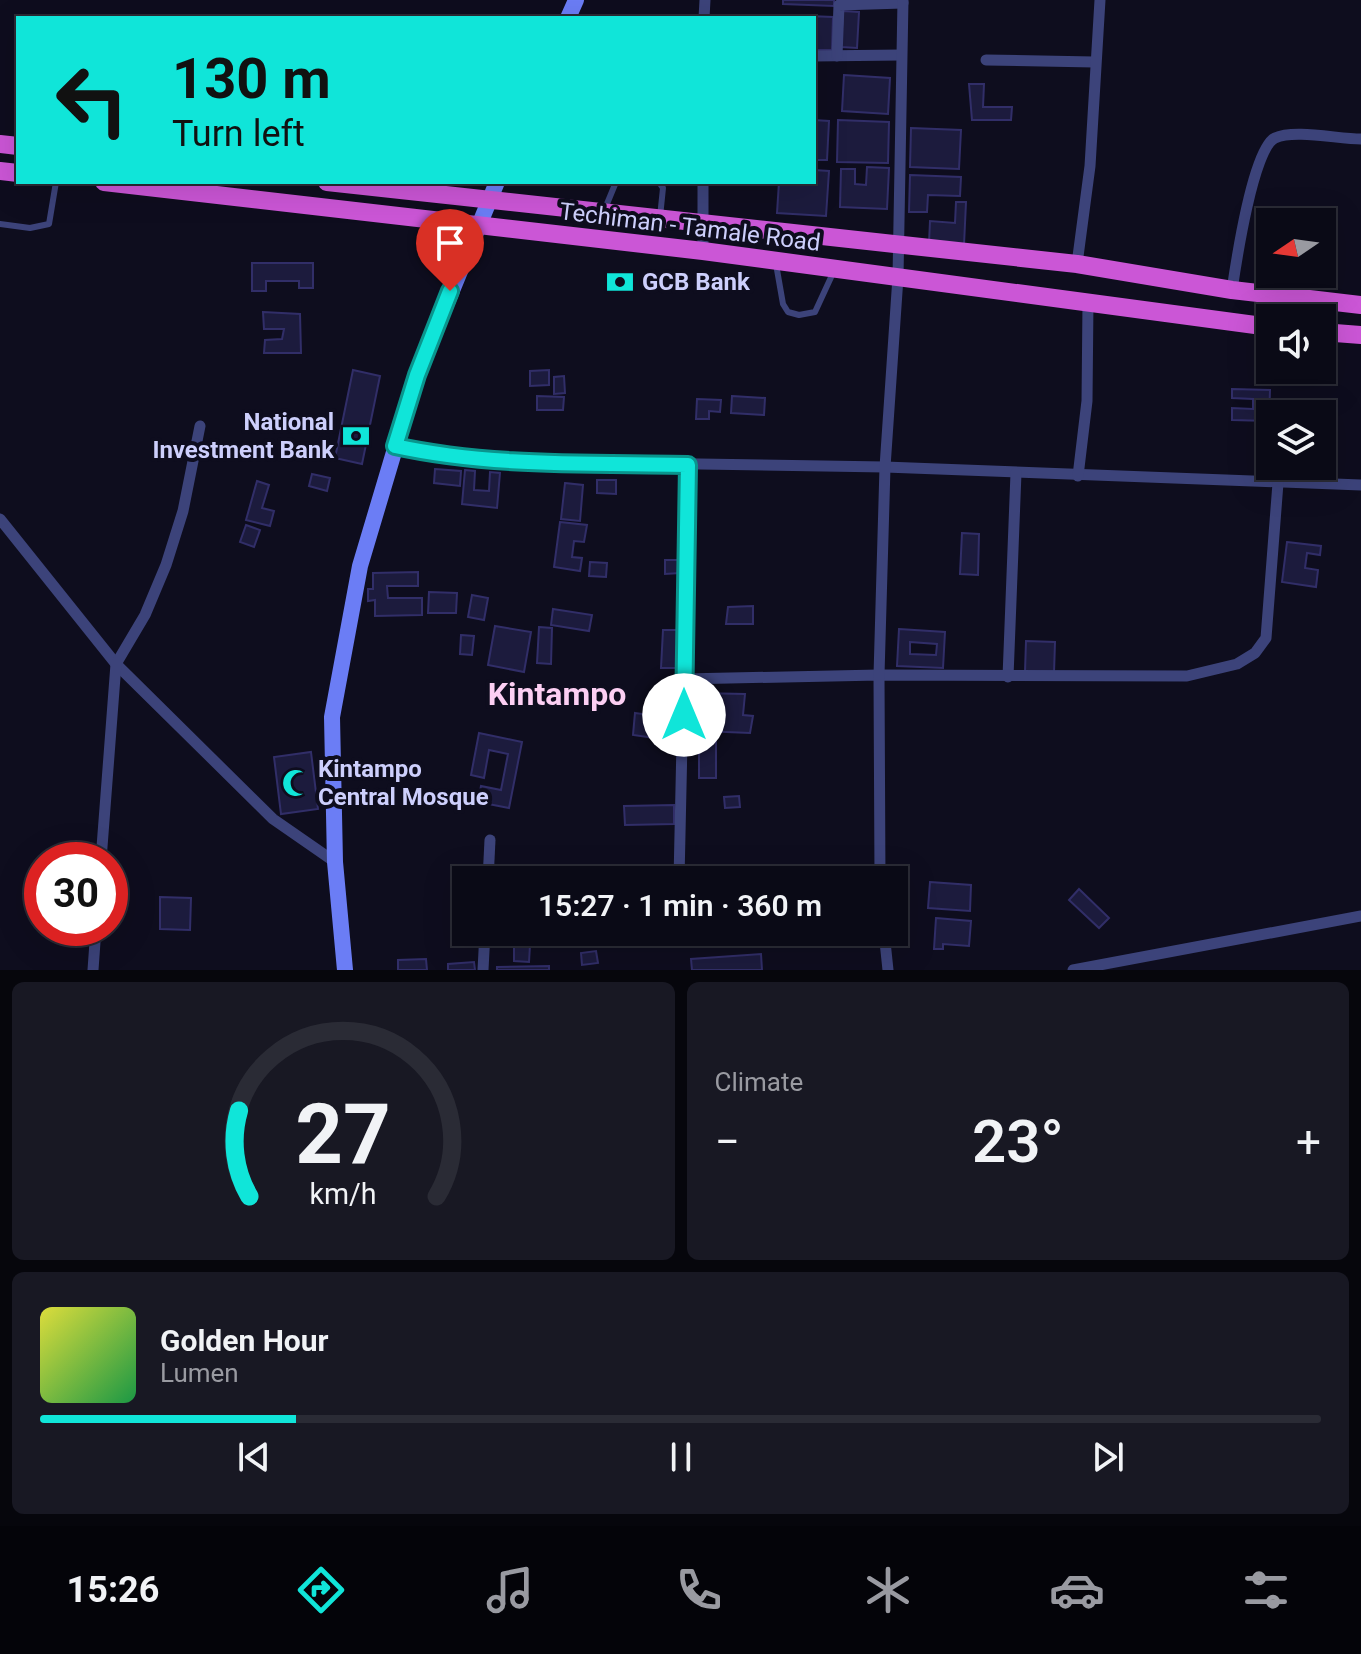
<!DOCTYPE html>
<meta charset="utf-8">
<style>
body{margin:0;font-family:Roboto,sans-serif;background:#181823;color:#f1f3f6;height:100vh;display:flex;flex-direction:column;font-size:30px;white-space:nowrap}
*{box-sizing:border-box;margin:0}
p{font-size:26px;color:#999aa1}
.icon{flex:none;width:44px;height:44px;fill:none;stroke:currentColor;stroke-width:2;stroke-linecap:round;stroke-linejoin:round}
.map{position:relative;height:970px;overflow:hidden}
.side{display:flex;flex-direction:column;gap:12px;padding:12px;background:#06060c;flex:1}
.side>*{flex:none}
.hud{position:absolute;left:16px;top:16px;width:800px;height:168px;border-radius:0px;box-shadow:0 8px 32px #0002,0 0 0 2px #2a2b35;background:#10e5d9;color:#111;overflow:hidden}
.needle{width:52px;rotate:257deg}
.controls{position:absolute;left:1256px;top:208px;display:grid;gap:16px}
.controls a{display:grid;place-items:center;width:80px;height:80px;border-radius:0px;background:#0a0a16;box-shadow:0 8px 32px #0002,0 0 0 2px #2a2b35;font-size:40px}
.speed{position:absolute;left:24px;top:842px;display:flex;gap:16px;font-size:40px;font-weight:700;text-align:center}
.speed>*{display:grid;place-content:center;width:104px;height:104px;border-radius:50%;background:#0a0a16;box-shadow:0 8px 32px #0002,0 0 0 2px #2a2b35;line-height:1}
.speed .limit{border:12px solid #d22;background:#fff;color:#111}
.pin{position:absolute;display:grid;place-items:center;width:68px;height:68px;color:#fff;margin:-82px -34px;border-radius:50% 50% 50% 0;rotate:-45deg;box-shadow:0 0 8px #0007}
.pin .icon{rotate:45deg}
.me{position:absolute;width:88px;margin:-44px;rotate:0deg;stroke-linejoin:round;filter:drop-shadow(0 0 6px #0008)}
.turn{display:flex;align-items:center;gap:28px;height:168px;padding:0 24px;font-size:36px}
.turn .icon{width:104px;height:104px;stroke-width:2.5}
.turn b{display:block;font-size:56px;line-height:68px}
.big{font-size:60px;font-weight:600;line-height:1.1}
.side .widget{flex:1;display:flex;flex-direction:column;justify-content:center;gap:12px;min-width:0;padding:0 28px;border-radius:12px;background:#181823}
.side .dial{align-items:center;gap:0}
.dial svg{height:208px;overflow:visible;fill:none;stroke:#2a2b35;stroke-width:7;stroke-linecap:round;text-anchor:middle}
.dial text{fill:#f1f3f6;stroke:none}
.song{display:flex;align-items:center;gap:24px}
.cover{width:96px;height:96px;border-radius:12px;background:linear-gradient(135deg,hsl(60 70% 55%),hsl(140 70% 35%))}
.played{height:8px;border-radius:4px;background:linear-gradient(90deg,#10e5d9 20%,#2a2b35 20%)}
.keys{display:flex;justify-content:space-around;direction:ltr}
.heat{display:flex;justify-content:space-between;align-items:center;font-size:44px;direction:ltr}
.side .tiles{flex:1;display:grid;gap:12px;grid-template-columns:1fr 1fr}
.widget:last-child{grid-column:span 2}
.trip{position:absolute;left:452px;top:866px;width:456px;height:80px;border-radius:0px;background:#0a0a16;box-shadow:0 8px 32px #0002,0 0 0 2px #2a2b35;font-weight:600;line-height:80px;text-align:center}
.tab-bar{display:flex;height:128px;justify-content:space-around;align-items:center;background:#040409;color:#999aa1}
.tab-bar .icon{width:56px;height:56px}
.tab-bar .active{color:#10e5d9}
.tab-bar b{font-size:36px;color:#f1f3f6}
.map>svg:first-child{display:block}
.building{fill:#1c1b3d;stroke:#312e68;stroke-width:2;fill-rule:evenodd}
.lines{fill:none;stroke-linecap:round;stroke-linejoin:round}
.service{stroke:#3c437a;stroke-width:6}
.minor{stroke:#3c437a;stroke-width:11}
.secondary{stroke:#6b7df5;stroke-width:16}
.trunk{stroke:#cb56d6;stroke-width:18}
.route-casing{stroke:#0a958d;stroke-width:20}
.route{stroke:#10e5d9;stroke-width:14}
.labels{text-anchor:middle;stroke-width:8;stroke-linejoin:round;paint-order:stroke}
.street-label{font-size:24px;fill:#cdcffc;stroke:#0e0d1e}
.poi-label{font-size:24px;font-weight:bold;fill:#cdcffc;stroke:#0e0d1e;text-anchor:start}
.district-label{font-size:32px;font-weight:bold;fill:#fccff3;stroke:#0e0d1e}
</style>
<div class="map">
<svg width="1361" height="970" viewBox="0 0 1361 970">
<rect width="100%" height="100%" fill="#0e0d1e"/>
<!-- building -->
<g class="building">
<polygon points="783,0 834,0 834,6 783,4"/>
<polygon points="843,11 859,12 857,48 841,47"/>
<polygon points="783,15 833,17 832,50 814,50 814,18"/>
<polygon points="844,75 890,78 888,114 842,111"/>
<polygon points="969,84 984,84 983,107 1012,107 1011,120 972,120"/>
<polygon points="814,120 829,121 827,160 814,160"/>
<polygon points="838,120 889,122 888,163 837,162"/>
<polygon points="911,128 961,130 959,169 910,167"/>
<polygon points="867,167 889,168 887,209 840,207 841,169 855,169 855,184 866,185"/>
<polygon points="814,170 829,171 826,216 777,213 779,182 814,182"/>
<polygon points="910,175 961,177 960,196 928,195 927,212 909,212"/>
<polygon points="956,202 966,202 964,245 929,243 930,221 955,223"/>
<polygon points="252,263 313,263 313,288 299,288 299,281 266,281 266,291 252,291"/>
<polygon points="263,312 300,314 301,353 264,353 265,340 282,339 284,329 264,329"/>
<polygon points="353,370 380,376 362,464 335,458"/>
<polygon points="549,370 549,385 530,386 530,371"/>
<polygon points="564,376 565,393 554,394 554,377"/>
<polygon points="1232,389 1270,390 1269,421 1232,420 1232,408 1253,409 1253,399 1232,398"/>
<polygon points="537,396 564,397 563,410 537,410"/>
<polygon points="732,396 765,398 764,415 731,413"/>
<polygon points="697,399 721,400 720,412 709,411 709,419 696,419"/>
<polygon points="435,469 461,471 460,486 434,483"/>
<polygon points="465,470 475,471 474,490 489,491 490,472 500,473 497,508 462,504"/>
<polygon points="312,474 330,478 327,491 309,486"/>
<polygon points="597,480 616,480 616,494 597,493"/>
<polygon points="257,481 269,485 262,508 274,511 270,526 246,520"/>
<polygon points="565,483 583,485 580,521 561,519"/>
<polygon points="560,522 587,525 584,542 574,541 572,557 582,558 580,571 554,567"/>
<polygon points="246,525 260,530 254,547 240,542"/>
<polygon points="962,533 979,534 978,575 960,574"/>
<polygon points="1287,542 1321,546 1320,555 1307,553 1305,568 1318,570 1316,587 1282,582"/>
<polygon points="665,560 680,560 680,573 665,574"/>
<polygon points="590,562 607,563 606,577 589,576"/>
<polygon points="418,572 418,586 387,586 388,598 422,598 422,615 375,616 375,600 368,601 368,589 373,589 373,573"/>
<polygon points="429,592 457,593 456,613 428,613"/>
<polygon points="472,595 488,598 484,620 468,617"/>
<polygon points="753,606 753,624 726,624 728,607"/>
<polygon points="553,609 592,615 589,631 551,625"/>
<polygon points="495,626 531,632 524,672 488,665"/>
<polygon points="539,627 552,628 551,664 537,663"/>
<path d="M899 629 945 632 943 668 897 666ZM910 642 937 644 936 655 910 654Z"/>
<polygon points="663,630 680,630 679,668 661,668"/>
<polygon points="461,635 474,636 472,655 460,654"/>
<polygon points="1026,641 1055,642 1054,673 1025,672"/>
<polygon points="698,693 745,694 743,715 753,716 750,733 702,731"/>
<polygon points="635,713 658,716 655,738 633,735"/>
<polygon points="479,733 522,742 509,808 478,802 481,786 501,790 508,754 489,750 484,778 471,775"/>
<rect x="699" y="740" width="17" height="38"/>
<polygon points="311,752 318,809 281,814 274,757"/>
<polygon points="739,796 740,807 725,808 724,797"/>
<polygon points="674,805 674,824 625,825 624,806"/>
<polygon points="930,882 971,885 970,911 928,908"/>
<polygon points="1079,889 1109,918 1099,928 1069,900"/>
<polygon points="160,897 191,898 190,930 160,929"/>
<polygon points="936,918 971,921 969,946 943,944 943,949 934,949"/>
<polygon points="567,932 615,932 615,946 566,946"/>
<polygon points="777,932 813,932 812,947 776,944"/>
<polygon points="514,945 530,945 529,962 514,961"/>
<polygon points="596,951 598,963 582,965 581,953"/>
<polygon points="761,954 762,970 692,970 691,959"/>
<polygon points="426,959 427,970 398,970 398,960"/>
<polygon points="474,962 475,970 448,970 448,964"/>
<polygon points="549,966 549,970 497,970 497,967"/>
</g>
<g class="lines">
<!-- service -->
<g class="service">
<polyline points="659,182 663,188 660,217"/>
<polyline points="604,211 616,182"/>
<polyline points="0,224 30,228 49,224 56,182"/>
<polyline points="776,264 783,304 788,312 799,315 815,312 833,273"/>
</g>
<!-- minor -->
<g class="minor">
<polyline points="704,18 705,0"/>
<polyline points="814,56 901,55"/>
<polyline points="837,56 839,5 903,3"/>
<polyline points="986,60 1094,62"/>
<polyline points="703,182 703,251"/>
<polyline points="1077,264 1090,166 1100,0"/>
<path d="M1232 290C1236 263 1253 148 1275 138 1294 129 1338 139 1361 139"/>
<polyline points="395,446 436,455 503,461 885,467 1361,485"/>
<polyline points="1078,476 1087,401 1088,302"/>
<polyline points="0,519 116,664 273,819 335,862"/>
<polyline points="1008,677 1016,473"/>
<polyline points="684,679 879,675 1187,676 1237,664 1255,653 1266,638 1278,483"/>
<polyline points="101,860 116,664 145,615 166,565 183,511 200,426"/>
<polyline points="488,879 522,880"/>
<polyline points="488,880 490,840"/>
<polyline points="679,880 688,465"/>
<polyline points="880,880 879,675 885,467 898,277 903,0"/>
<polyline points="884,932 888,970"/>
<polyline points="93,970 96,928"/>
<polyline points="483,970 485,932"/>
<polyline points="1073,970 1361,916"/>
</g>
<!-- secondary -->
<g class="secondary">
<polyline points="568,18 576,0"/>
<polyline points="345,970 335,862 332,717 360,566 417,375 497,182"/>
</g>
<!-- trunk -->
<g class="trunk">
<polyline points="0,144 18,146"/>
<polyline points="0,171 18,173"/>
<polyline points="104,182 703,251 1270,327"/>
<polyline points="327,182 1077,264 1232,290 1361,305"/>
<polyline points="1322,332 1361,335"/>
</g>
</g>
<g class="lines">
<!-- route casing -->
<g class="route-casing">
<path id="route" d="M450 291 417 375 395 446C491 467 590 463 688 465L684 715"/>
</g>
<!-- route -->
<use href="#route" class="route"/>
</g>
<!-- icons -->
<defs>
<g id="bank-bare" transform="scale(2.16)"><path d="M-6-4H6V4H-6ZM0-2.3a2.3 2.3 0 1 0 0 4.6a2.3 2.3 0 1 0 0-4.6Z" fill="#10e5d9" stroke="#0e0d1e" stroke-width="2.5" paint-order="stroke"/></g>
<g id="mosque-bare" transform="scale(2.16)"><path d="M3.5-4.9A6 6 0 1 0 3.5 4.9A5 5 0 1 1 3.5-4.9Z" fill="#10e5d9" stroke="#0e0d1e" stroke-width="2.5" paint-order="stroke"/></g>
</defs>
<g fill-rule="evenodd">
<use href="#bank-bare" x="620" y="282"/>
<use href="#bank-bare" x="356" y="436"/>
<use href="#mosque-bare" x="296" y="783"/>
</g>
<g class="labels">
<!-- street labels -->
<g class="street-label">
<text transform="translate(690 227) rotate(7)" y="8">Techiman - Tamale Road</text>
</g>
<!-- poi labels -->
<g class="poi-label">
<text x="642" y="290">GCB Bank</text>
<text x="334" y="430" text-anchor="end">National<tspan x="334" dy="28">Investment Bank</tspan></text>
<text x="318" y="777">Kintampo<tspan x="318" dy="28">Central Mosque</tspan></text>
</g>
<!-- district labels -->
<g class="district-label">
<text x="557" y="705">Kintampo</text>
</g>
</g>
</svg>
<div class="controls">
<a><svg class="needle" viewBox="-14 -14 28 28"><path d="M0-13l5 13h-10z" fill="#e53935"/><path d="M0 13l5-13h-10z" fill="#999aa1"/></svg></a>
<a><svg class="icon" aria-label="sound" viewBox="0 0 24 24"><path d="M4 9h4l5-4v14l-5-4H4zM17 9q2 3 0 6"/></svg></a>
<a><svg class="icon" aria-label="layers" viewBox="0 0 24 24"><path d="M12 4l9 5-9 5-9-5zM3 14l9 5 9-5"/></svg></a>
</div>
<div class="speed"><div class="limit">30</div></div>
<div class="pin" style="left:450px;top:291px;background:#d93025"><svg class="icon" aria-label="arrive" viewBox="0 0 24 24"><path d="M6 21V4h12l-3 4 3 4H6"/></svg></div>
<svg class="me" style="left:684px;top:715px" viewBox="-20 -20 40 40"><circle r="19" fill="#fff"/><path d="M0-13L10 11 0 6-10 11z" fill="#10e5d9"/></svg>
<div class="trip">15:27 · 1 min · 360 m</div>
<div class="hud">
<div class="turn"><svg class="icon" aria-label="left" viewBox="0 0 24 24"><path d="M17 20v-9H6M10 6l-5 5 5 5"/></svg><div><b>130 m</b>Turn left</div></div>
</div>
</div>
<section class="side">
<div class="tiles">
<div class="widget dial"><svg viewBox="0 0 100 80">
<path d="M14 69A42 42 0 1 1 86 69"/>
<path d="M14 69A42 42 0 0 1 10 36" stroke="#10e5d9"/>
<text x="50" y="56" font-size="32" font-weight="700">27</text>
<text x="50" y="72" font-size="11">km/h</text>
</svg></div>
<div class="widget"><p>Climate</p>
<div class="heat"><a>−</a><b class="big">23°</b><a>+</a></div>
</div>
<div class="widget">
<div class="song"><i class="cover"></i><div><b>Golden Hour</b><p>Lumen</p></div></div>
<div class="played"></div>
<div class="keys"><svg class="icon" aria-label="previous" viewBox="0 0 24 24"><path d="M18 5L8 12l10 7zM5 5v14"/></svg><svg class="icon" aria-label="pause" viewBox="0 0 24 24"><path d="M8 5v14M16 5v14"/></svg><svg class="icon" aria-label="next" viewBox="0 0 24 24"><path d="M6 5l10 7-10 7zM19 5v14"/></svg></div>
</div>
</div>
</section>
<nav class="tab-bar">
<b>15:26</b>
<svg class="icon active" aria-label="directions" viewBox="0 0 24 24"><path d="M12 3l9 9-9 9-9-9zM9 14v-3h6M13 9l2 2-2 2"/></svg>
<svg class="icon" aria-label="music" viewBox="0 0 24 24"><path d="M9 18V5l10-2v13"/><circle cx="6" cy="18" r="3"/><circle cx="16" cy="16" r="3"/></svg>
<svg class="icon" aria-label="phone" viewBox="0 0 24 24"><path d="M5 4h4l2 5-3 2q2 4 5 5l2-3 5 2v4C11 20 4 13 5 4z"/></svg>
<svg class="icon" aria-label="climate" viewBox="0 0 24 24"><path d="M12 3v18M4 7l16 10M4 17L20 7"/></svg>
<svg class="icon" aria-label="car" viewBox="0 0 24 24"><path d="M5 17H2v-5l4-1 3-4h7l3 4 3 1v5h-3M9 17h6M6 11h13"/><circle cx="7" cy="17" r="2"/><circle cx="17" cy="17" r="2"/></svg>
<svg class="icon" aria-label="filters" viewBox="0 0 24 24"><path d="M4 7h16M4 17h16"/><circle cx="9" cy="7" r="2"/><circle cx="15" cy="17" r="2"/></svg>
</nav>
